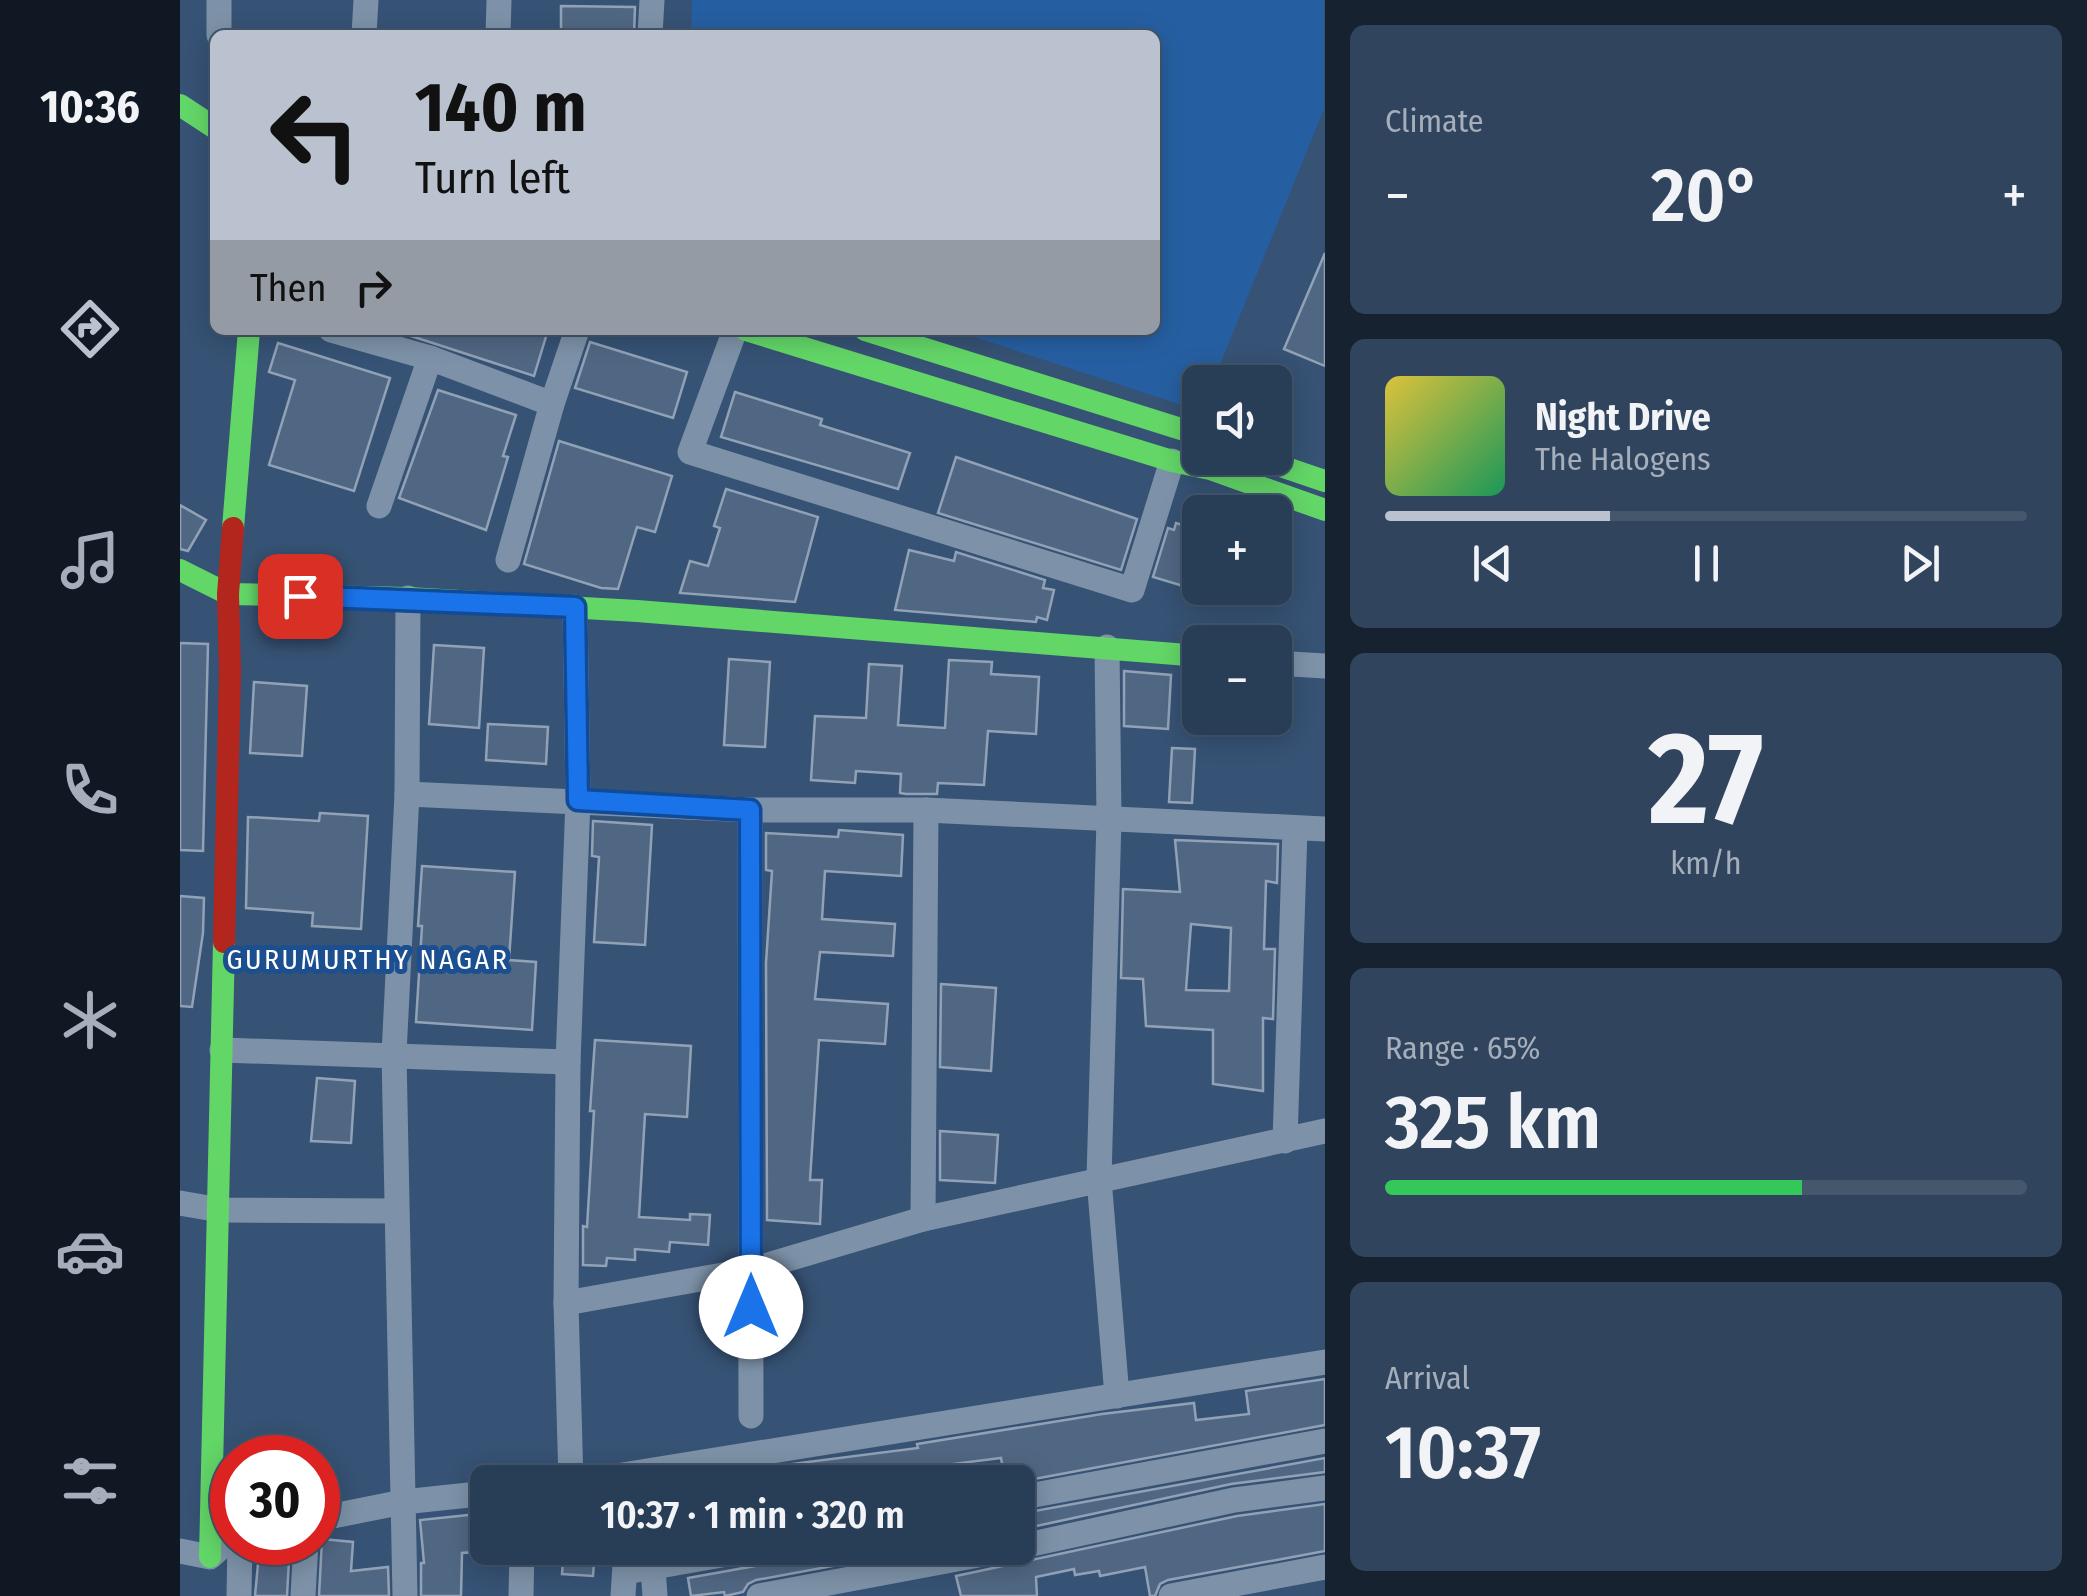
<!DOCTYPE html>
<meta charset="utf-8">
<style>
body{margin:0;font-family:"Fira Sans Condensed",sans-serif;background:#30455d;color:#f1f3f6;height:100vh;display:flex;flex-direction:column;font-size:38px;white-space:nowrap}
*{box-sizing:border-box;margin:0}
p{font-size:32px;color:#a5aeba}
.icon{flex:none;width:55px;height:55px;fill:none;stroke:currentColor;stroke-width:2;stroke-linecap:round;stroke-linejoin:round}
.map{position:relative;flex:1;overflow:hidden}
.side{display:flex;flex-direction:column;gap:25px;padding:25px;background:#162230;width:762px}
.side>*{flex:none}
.top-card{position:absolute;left:30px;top:30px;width:950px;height:305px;border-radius:15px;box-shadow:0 5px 25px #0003,0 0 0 2px #44576d;background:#b9c2ce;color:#111;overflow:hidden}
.controls{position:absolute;left:1002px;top:365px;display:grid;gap:20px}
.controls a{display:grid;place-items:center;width:110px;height:110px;border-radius:15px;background:#283e57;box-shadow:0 5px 25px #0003,0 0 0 2px #44576d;font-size:50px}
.speed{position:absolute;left:30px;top:1435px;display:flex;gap:20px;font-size:50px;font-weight:700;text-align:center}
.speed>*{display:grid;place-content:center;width:130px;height:130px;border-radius:50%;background:#283e57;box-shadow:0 5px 25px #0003,0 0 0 2px #44576d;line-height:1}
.speed .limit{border:15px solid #d22;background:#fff;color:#111}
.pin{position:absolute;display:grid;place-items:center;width:85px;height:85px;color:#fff;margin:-42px;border-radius:20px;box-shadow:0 5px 15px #0006}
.me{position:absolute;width:110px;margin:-55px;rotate:0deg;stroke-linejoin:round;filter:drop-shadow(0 0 8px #0008)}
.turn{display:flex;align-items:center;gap:35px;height:210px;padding:0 40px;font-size:45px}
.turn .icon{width:130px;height:130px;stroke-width:2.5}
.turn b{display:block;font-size:70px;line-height:85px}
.then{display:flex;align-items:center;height:95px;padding:0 40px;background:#0003;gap:20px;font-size:38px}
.big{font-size:75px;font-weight:600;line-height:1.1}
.side .widget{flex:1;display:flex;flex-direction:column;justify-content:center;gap:15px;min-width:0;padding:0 35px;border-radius:15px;background:#30455d}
.side .dial{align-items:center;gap:0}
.dial b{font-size:130px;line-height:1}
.song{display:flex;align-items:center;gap:30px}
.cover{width:120px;height:120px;border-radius:15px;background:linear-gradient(135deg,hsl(50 70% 55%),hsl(150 70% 35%))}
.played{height:10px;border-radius:5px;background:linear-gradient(90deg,#b9c2ce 35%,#44576d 35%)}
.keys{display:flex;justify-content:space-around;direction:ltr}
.heat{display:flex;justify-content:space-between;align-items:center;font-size:55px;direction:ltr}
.charge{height:15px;border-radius:8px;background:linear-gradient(90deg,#34c759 65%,#44576d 0)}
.trip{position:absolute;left:290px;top:1465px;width:565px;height:100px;border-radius:15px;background:#283e57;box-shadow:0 5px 25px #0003,0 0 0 2px #44576d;font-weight:600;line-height:100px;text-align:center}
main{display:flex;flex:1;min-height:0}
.dock{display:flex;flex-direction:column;width:180px;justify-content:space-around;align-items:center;background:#101923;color:#a5aeba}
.dock .icon{width:70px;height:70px}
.dock .current{color:#b9c2ce}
.dock b{font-size:45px;color:#f1f3f6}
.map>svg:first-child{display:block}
.green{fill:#265fa1}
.building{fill:#506783;stroke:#92a2b6;stroke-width:2.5;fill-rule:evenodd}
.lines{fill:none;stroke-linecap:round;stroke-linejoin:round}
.street{stroke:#7d92a8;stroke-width:25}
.fast{stroke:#63d668;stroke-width:22}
.jam{stroke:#b3261e;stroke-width:22}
.route-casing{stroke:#114b97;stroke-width:25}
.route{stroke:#1a73e8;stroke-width:18}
.labels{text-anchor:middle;stroke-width:10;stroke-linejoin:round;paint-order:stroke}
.neighbourhood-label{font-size:28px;letter-spacing:2.5px;fill:#fff;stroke:#1b4f8f}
</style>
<main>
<nav class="dock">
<b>10:36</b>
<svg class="icon current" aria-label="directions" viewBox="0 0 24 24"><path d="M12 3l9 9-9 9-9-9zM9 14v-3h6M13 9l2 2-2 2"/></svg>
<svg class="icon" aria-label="music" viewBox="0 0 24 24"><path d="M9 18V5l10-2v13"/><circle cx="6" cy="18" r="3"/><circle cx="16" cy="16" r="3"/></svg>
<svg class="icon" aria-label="phone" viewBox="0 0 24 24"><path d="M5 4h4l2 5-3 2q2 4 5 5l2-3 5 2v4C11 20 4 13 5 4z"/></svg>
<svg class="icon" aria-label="climate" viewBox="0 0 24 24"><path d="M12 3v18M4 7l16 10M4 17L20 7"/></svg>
<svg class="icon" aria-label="car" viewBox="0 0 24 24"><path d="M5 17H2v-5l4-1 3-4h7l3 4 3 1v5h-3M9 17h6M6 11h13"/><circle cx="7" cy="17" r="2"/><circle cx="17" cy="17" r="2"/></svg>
<svg class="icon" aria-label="filters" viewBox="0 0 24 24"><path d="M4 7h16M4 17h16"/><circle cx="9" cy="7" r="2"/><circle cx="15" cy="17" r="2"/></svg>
</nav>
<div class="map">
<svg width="1145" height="1596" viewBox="0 0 1145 1596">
<rect width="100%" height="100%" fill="#365274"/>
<!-- green -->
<polygon class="green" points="512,0 1144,0 1144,109 1033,382 1020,382 1020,411 773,330 975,330 975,35 511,35"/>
<!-- building -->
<g class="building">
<polygon points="381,6 455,7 454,35 381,35"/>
<polygon points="1145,253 1145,366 1104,349"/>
<polygon points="225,330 368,330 354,376 225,334"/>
<polygon points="410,342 507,372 493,418 395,388"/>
<polygon points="98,343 210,378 174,491 89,465 115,380 89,372"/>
<polygon points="258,390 336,415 323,456 328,457 306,530 219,498"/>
<polygon points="555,392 642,419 640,425 730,453 718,489 541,437"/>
<polygon points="379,441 492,476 475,532 457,527 438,589 421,588 344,564"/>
<polygon points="776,457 957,519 941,570 758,513"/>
<polygon points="546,489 638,517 615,602 500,593 510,561 528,566 540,528 534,526"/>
<polygon points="0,505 26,520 8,551 0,549"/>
<polygon points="996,523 1020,531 1020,591 973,577 988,528 994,530"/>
<polygon points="729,550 774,561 776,552 865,580 863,588 874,590 867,620 857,617 856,622 715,610"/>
<polygon points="0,643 28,644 23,851 0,850"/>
<polygon points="254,645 304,648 299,728 249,724"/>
<polygon points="549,659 590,662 585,747 544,745"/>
<polygon points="769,660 812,662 811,674 859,677 856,734 808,731 804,785 758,783 757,794 726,794 720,793 721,774 676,771 675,783 631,780 635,716 686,718 689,664 722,666 718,725 765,728"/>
<polygon points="944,671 991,675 988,729 944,726"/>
<polygon points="74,682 127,686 122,756 70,753"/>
<polygon points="308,724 368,727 366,764 306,760"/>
<polygon points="992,748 1015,749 1012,803 989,802"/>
<polygon points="140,813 188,816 181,929 132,926 133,913 66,908 68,817 139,821"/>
<polygon points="413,821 472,825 465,945 414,942 419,857 412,856"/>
<polygon points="659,830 723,835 721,876 645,871 642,919 715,924 713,956 640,952 635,999 708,1004 705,1044 639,1040 630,1180 642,1180 640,1224 587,1220 586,963 592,871 586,870 586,833 658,837"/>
<path d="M995 840 1098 844 1097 883 1086 881 1084 949H1095L1093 1019 1083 1018V1091L1033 1084V1030L966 1026 963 979 941 978 943 889 1000 892ZM1011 924 1051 928 1049 991 1006 990Z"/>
<polygon points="242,866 335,872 329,960 356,962 352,1030 236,1022 242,926 238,926"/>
<polygon points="0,896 24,898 23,933 12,1007 0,1006"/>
<polygon points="761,984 816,988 811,1071 760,1067"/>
<polygon points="415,1040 511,1046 507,1117 465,1114 459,1217 510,1220 510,1214 530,1215 528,1245 490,1242 489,1252 455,1249 455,1260 427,1258 426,1266 403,1265 403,1226 407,1227 414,1111 410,1111"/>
<polygon points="137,1078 175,1081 171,1143 131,1141"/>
<polygon points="760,1131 818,1135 815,1183 760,1180"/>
<polygon points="1145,1379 1145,1425 838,1482 838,1467 823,1469 821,1458 765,1465 767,1478 738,1482 607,1482 604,1465 738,1448 737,1444 922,1414 1014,1403 1016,1420 1069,1414 1066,1391"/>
<polygon points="1145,1458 1145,1472 1051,1484 838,1530 838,1514"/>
<polygon points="1145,1504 1145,1551 988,1580 980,1584 975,1596 970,1596 965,1567 920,1576 919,1571 895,1575 894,1569 856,1577 857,1596 781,1596 776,1576 1057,1516"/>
<polygon points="308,1513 308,1551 282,1553 281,1596 241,1596 241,1563 244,1563 240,1520"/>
<polygon points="142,1539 173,1542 171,1571 208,1567 209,1596 139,1596"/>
<polygon points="80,1542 110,1542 107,1596 75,1596"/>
<polygon points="384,1548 415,1550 413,1576 382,1574"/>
<polygon points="598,1548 750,1548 576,1580 568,1584 563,1592 545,1596 544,1592 511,1596 508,1578 586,1564 593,1560"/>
</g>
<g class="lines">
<!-- street -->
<g class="street">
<polyline points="39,35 39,0"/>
<polyline points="184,35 186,0"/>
<polyline points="318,35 319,0"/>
<polyline points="470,35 472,0"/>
<polyline points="151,330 250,358 372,404"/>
<polyline points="555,330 510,452 952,590 992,461"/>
<polyline points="199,506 250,358"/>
<polyline points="328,560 372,404 397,330"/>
<polyline points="927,647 929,819 919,1179 937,1396"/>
<polyline points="1095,663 1145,666"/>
<polyline points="227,794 570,810 746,810 1145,829"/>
<polyline points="570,810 571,1416"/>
<polyline points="42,1050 388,1062"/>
<polyline points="1105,1141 1115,829"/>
<polyline points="0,1203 40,1210 215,1211"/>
<polyline points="743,1219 746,810"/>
<polyline points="386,1303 571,1270 743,1219 1145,1131"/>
<polyline points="391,1482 386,1303 388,1062 398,800 395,607"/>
<polyline points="399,1482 1145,1362"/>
<polyline points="838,1498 1145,1441"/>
<polyline points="138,1519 223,1502 308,1493"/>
<polyline points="838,1547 1054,1500 1145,1488"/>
<polyline points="0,1551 30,1557 52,1537"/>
<polyline points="473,1568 475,1596"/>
<polyline points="445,1572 582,1548"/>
<polyline points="59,1596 60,1542"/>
<polyline points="123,1596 126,1542"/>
<polyline points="225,1596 214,1054 227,794 228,598"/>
<polyline points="341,1596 342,1548"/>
<polyline points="443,1596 446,1548"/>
<polyline points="579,1596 836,1548"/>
<polyline points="991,1596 1145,1567"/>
</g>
<!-- fast -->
<g class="fast">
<polyline points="0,105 35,128"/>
<polyline points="566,330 992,461 1030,469 1145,510"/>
<polyline points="685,330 1020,435"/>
<polyline points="1077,458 1145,481"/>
<polyline points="53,528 69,330"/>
<polyline points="0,570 48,594 228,598 457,611 1020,656"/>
<polyline points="30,1557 44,942"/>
</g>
<!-- jam -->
<polyline class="jam" points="44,942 50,672 48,594 53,528"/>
</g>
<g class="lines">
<!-- route casing -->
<g class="route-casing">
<polyline id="route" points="120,596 395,607 398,800 570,810 571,1307"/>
</g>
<!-- route -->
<use href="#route" class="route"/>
</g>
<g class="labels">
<!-- neighbourhood labels -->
<g class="neighbourhood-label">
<text x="188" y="969">GURUMURTHY NAGAR</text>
</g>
</g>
</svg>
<div class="controls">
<a><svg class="icon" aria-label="sound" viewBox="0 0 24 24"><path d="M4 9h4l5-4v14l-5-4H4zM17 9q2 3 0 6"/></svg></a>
<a>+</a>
<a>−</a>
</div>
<div class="speed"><div class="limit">30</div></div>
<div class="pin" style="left:120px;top:596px;background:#d93025"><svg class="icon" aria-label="arrive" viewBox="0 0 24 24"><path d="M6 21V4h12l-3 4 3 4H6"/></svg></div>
<svg class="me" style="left:571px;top:1307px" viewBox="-20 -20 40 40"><circle r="19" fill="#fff"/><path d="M0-13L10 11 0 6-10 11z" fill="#1a73e8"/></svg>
<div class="trip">10:37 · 1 min · 320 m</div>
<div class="top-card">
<div class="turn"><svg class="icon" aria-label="left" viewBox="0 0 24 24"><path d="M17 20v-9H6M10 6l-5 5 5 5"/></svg><div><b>140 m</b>Turn left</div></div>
<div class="then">Then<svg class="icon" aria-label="right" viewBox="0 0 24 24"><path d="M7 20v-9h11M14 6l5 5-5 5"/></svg></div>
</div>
</div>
<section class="side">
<div class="widget"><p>Climate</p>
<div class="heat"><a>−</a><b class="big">20°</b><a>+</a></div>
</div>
<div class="widget">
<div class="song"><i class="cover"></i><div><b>Night Drive</b><p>The Halogens</p></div></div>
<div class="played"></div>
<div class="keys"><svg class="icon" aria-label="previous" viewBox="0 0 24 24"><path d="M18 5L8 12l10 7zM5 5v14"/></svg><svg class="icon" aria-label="pause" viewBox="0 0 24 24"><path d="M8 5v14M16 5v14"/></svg><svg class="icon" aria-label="next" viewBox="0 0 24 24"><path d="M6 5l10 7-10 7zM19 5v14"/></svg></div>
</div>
<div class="widget dial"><b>27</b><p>km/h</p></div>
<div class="widget"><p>Range · 65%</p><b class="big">325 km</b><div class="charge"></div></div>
<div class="widget"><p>Arrival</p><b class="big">10:37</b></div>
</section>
</main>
